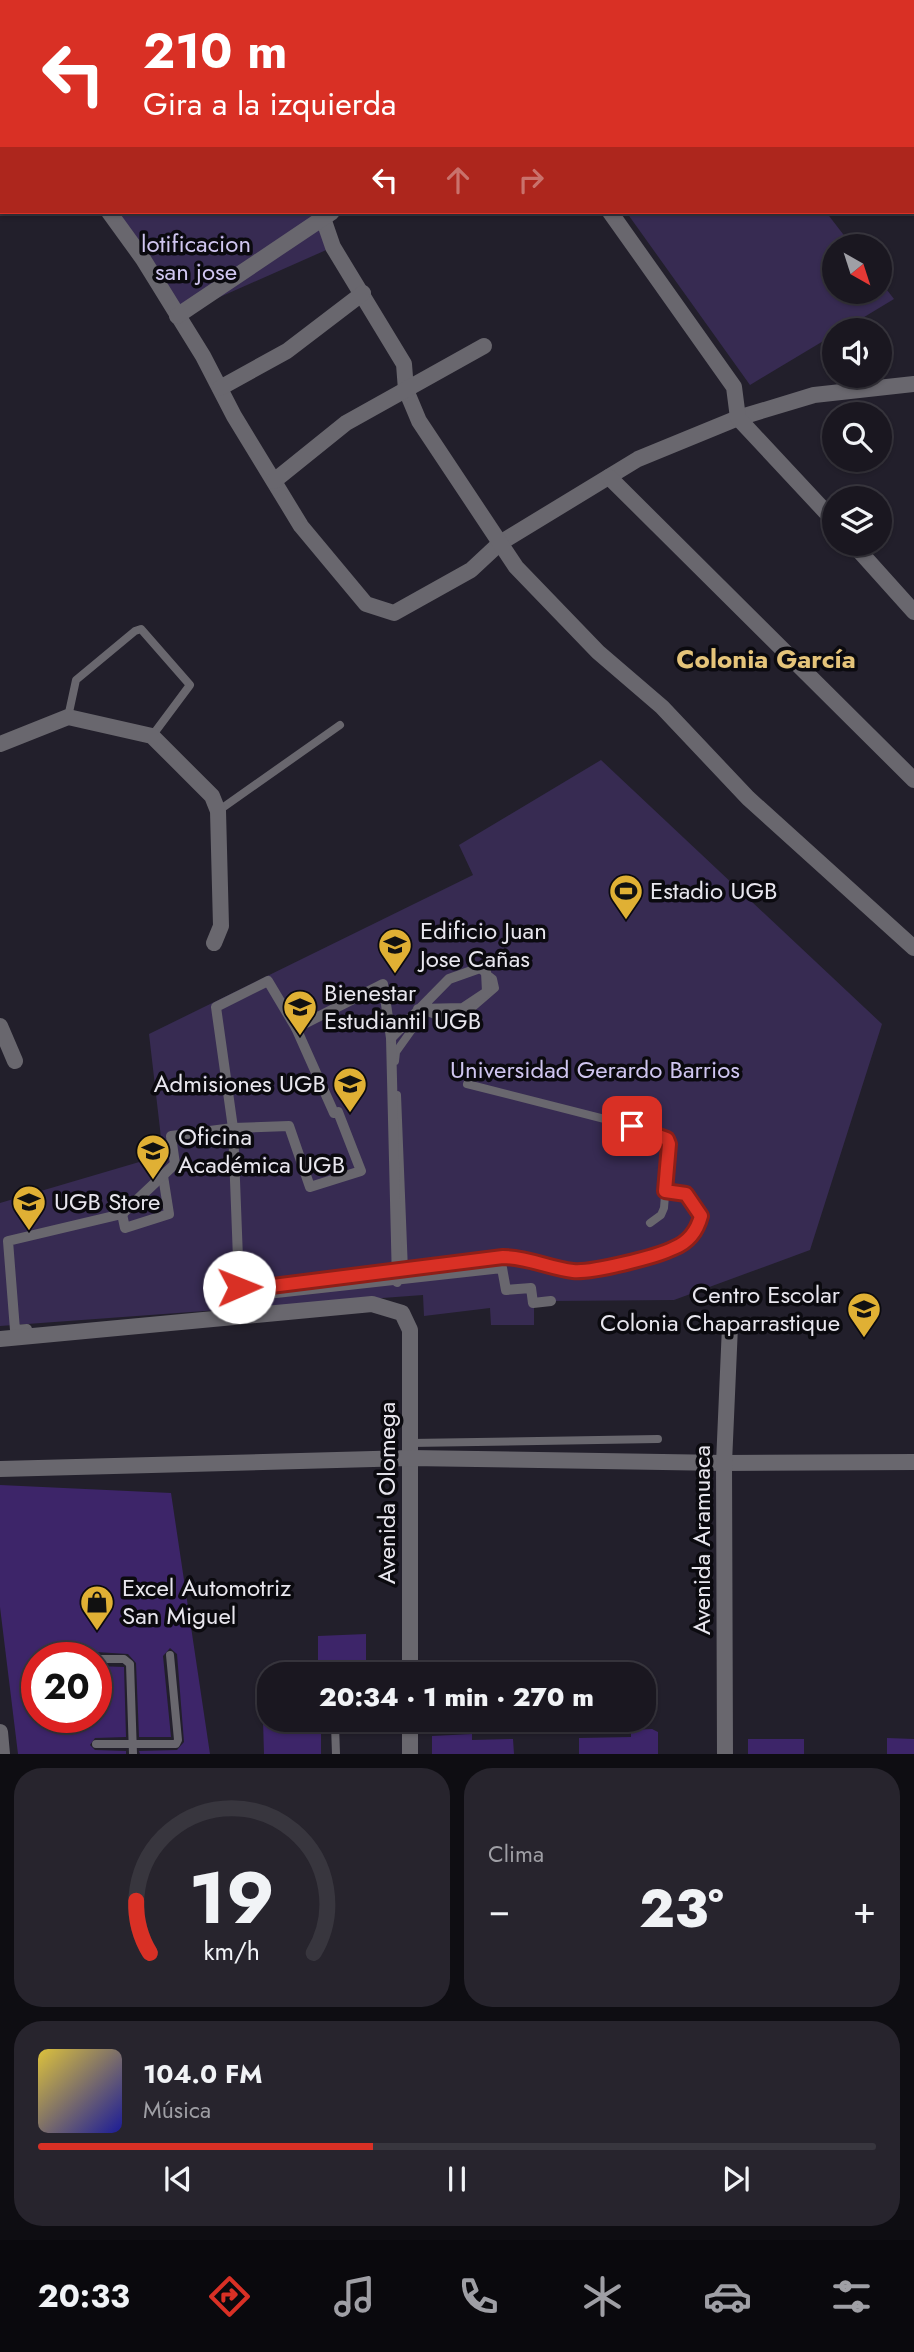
<!DOCTYPE html>
<html lang="es">
<meta charset="utf-8">
<style>
body{margin:0;font-family:Jost,sans-serif;background:#27242d;color:#f1f3f6;height:100vh;display:flex;flex-direction:column;font-size:26px;white-space:nowrap}
*{box-sizing:border-box;margin:0}
p{font-size:23px;color:#9f9fa5}
.icon{flex:none;width:38px;height:38px;fill:none;stroke:currentColor;stroke-width:2;stroke-linecap:round;stroke-linejoin:round}
.map{position:relative;height:1754px;overflow:hidden}
.panel{display:flex;flex-direction:column;gap:14px;padding:14px;background:#0e0d12;flex:1}
.panel>*{flex:none}
.hud{position:absolute;left:0px;top:0px;width:915px;height:214px;box-shadow:0 2px 5px #0004,0 0 0 2px #38363e;background:#d93025;color:#fff;overflow:hidden}
.needle{width:46px;rotate:141deg}
.fabs{position:absolute;left:822px;top:234px;display:grid;gap:14px}
.fabs a{display:grid;place-items:center;width:70px;height:70px;border-radius:50%;background:#1a1720;box-shadow:0 2px 5px #0004,0 0 0 2px #38363e;font-size:35px}
.speed{position:absolute;left:21px;top:1642px;display:flex;gap:14px;font-size:35px;font-weight:700;text-align:center}
.speed>*{display:grid;place-content:center;width:91px;height:91px;border-radius:50%;background:#1a1720;box-shadow:0 2px 5px #0004,0 0 0 2px #38363e;line-height:1}
.speed .limit{border:10px solid #d22;background:#fff;color:#111}
.pin{position:absolute;display:grid;place-items:center;width:60px;height:60px;color:#fff;margin:-30px;border-radius:14px;box-shadow:0 4px 10px #0006}
.me{position:absolute;width:77px;margin:-38px;rotate:89deg;stroke-linejoin:round;filter:drop-shadow(0 0 5px #0008)}
.turn{display:flex;align-items:center;gap:24px;height:147px;padding:0 28px;font-size:32px}
.turn .icon{width:91px;height:91px;stroke-width:2.5}
.turn b{display:block;font-size:49px;line-height:60px}
.lanes{display:flex;align-items:center;height:66px;padding:0 28px;background:#0003;justify-content:center;gap:35px;direction:ltr}
.lanes .off{opacity:.35}
.big{font-size:52px;font-weight:800;line-height:1.1}
.panel .tile{flex:1;display:flex;flex-direction:column;justify-content:center;gap:10px;min-width:0;padding:0 24px;border-radius:28px;background:#27242d}
.panel .dial{align-items:center;gap:0}
.dial svg{height:182px;overflow:visible;fill:none;stroke:#38363e;stroke-width:7;stroke-linecap:round;text-anchor:middle}
.dial text{fill:#f1f3f6;stroke:none}
.song{display:flex;align-items:center;gap:21px}
.cover{width:84px;height:84px;border-radius:10px;background:linear-gradient(135deg,hsl(50 70% 55%),hsl(240 70% 35%))}
.played{height:7px;border-radius:4px;background:linear-gradient(90deg,#d93025 40%,#38363e 40%)}
.keys{display:flex;justify-content:space-around;direction:ltr}
.heat{display:flex;justify-content:space-between;align-items:center;font-size:38px;direction:ltr}
.panel .tiles{flex:1;display:grid;gap:14px;grid-template-columns:1fr 1fr}
.tile:last-child{grid-column:span 2}
.trip{position:absolute;left:257px;top:1662px;width:399px;height:70px;border-radius:28px;background:#1a1720;box-shadow:0 2px 5px #0004,0 0 0 2px #38363e;font-weight:800;line-height:70px;text-align:center}
.tab-bar{display:flex;height:112px;justify-content:space-around;align-items:center;background:#0a090d;color:#9f9fa5}
.tab-bar .icon{width:49px;height:49px}
.tab-bar .selected{color:#d93025}
.tab-bar b{font-size:32px;color:#f1f3f6}
.map>svg:first-child{display:block}
.green{fill:#372b52}
.building{fill:#3d2569}
.lines{fill:none;stroke-linecap:round;stroke-linejoin:round}
.service{stroke:#69676e;stroke-width:8}
.pedestrian{stroke:#69676e;stroke-width:10}
.minor{stroke:#69676e;stroke-width:16}
.tertiary{stroke:#69676e;stroke-width:18}
.route-casing{stroke:#8d1f18;stroke-width:18}
.route{stroke:#d93025;stroke-width:12}
.labels{text-anchor:middle;stroke-width:7;stroke-linejoin:round;paint-order:stroke}
.park-label{font-size:24px;fill:#d0c6f0;stroke:#0b0a0f}
.poi-label{font-size:24px;fill:#e8e6ee;stroke:#0b0a0f;text-anchor:start}
.street-label{font-size:24px;fill:#e8e6ee;stroke:#0b0a0f}
.neighbourhood-label{font-size:26px;font-weight:bold;fill:#e5c47a;stroke:#0b0a0f}
</style>
<div class="map">
<svg width="914" height="1754" viewBox="0 0 914 1754">
<rect width="100%" height="100%" fill="#221f2b"/>
<!-- green -->
<g class="green">
<polygon points="112,212 317,212 333,247 177,316"/>
<polygon points="826,212 853,247 835,247 835,292 880,292 880,281 894,299 841,331 835,331 835,334 750,385 627,213"/>
<polygon points="601,760 882,1024 810,1250 674,1300 551,1301 534,1306 534,1325 491,1325 490,1308 424,1316 423,1295 0,1326 0,1203 163,1155 149,1034 473,875 459,845"/>
</g>
<!-- building -->
<g class="building">
<polygon points="0,1485 171,1493 210,1754 140,1754 139,1751 177,1750 184,1742 177,1654 170,1648 163,1656 171,1737 139,1737 136,1663 128,1654 96,1652 90,1657 37,1657 37,1717 96,1717 96,1666 124,1667 126,1737 95,1738 90,1745 95,1750 126,1751 126,1754 18,1754 0,1607"/>
<polygon points="366,1634 366,1675 318,1675 318,1636"/>
<polygon points="263,1720 321,1720 321,1754 264,1754"/>
<polygon points="652,1729 658,1732 658,1754 579,1754 579,1738 631,1737 631,1730"/>
<polygon points="472,1734 472,1740 513,1739 514,1754 432,1754 432,1736"/>
<polygon points="887,1738 914,1739 914,1754 887,1754"/>
<rect x="748" y="1739" width="56" height="15"/>
</g>
<g class="lines">
<!-- service -->
<g class="service">
<polyline points="0,134 2,137"/>
<polyline points="68,717 76,680 135,631 141,629 190,685 152,736"/>
<polyline points="218,811 340,725"/>
<polyline points="425,1011 445,1019 473,1007 495,988 493,979 484,972"/>
<polyline points="395,1061 396,1052 428,1007"/>
<polyline points="467,1084 632,1126 667,1139 669,1144 664,1208 661,1215 650,1223"/>
<polyline points="397,1095 404,1271"/>
<path d="M229 1284 248 1289 503 1257C528 1257 548 1268 573 1271 591 1273 656 1257 674 1248 689 1241 697 1231 701 1216L686 1194 665 1191"/>
<polyline points="410,1443 658,1439"/>
<polyline points="96,1659 124,1659 130,1664 133,1754"/>
<polyline points="335,1725 336,1754"/>
<polyline points="96,1744 176,1744 178,1740 170,1655"/>
</g>
<!-- pedestrian -->
<g class="pedestrian">
<polyline points="391,1038 397,1282"/>
<polyline points="122,1214 125,1228 169,1214 163,1176"/>
<polyline points="240,1297 502,1268 506,1290 531,1288 533,1303 551,1301"/>
<polyline points="231,1312 240,1311 233,1128 216,1007 268,981 296,1028 383,984 391,1038 449,979 480,968 486,972 487,992 463,1008 418,1009"/>
<polyline points="27,1329 15,1330 8,1241 122,1214 175,1164 171,1136 233,1128 289,1126 310,1187 361,1171 338,1112 334,1113 296,1028"/>
</g>
<!-- minor -->
<g class="minor">
<polyline points="208,0 209,2"/>
<polyline points="109,212 143,259 203,356 234,416 301,526 366,604 394,613 471,570 500,543 638,459 738,418 814,395 914,384"/>
<polyline points="325,212 323,218 333,247 404,364 406,390 419,421 516,567 598,652 662,707 748,798 914,948"/>
<polyline points="610,212 734,387 738,418 835,522"/>
<polyline points="177,316 332,212"/>
<polyline points="220,388 287,351 363,293"/>
<polyline points="609,477 914,780"/>
<polyline points="274,481 346,423 484,346"/>
<polyline points="853,544 914,612"/>
<polyline points="0,744 68,717 152,736 212,796 218,811 221,926 214,943"/>
<polyline points="0,1026 15,1061"/>
<polyline points="0,1339 372,1304 402,1313 410,1330 410,1675"/>
<polyline points="0,1469 410,1458 724,1463 914,1462"/>
<polyline points="410,1720 410,1754"/>
<polyline points="0,1732 2,1754"/>
<polyline points="725,1754 724,1463 730,1326"/>
</g>
<!-- tertiary -->
<g class="tertiary">
<polyline points="117,2 119,0"/>
<polyline points="0,98 2,96"/>
</g>
</g>
<g class="lines">
<!-- route casing -->
<g class="route-casing">
<path id="route" d="M239 1287 248 1289 503 1257C528 1257 548 1268 573 1271 591 1273 656 1257 674 1248 689 1242 697 1231 701 1216L686 1194 665 1191 669 1144 667 1139 632 1126"/>
</g>
<!-- route -->
<use href="#route" class="route"/>
</g>
<!-- icons -->
<defs>
<g id="stadium-pin" transform="scale(1.75)"><path d="M0 17L-7.5 6A9.5 9.5 0 1 1 7.5 6Z" fill="#e0b034" stroke="#0b0a0f"/><path d="M0-5a6.5 5 0 1 0 0 10a6.5 5 0 1 0 0-10ZM-3.5-1.8h7v3.6h-7Z" fill="#111"/></g>
<g id="university-pin" transform="scale(1.75)"><path d="M0 17L-7.5 6A9.5 9.5 0 1 1 7.5 6Z" fill="#e0b034" stroke="#0b0a0f"/><path d="M0-5L7-2L0 1L-7-2ZM-4 1L0 2.5L4 1V4Q0 6-4 4Z" fill="#111"/></g>
<g id="school-pin" transform="scale(1.75)"><path d="M0 17L-7.5 6A9.5 9.5 0 1 1 7.5 6Z" fill="#e0b034" stroke="#0b0a0f"/><path d="M0-5L7-2L0 1L-7-2ZM-4 1L0 2.5L4 1V4Q0 6-4 4Z" fill="#111"/></g>
<g id="shop-pin" transform="scale(1.75)"><path d="M0 17L-7.5 6A9.5 9.5 0 1 1 7.5 6Z" fill="#e0b034" stroke="#0b0a0f"/><path d="M-5-2.5h2.3a2.7 3.5 0 0 1 5.4 0H5L5.5 6h-11ZM-1.5-2.5h3a1.5 2.3 0 0 0-3 0Z" fill="#111"/></g>
</defs>
<g fill-rule="evenodd">
<use href="#stadium-pin" x="626" y="891"/>
<use href="#university-pin" x="395" y="945"/>
<use href="#university-pin" x="300" y="1007"/>
<use href="#university-pin" x="350" y="1084"/>
<use href="#university-pin" x="153" y="1151"/>
<use href="#university-pin" x="29" y="1202"/>
<use href="#school-pin" x="864" y="1309"/>
<use href="#shop-pin" x="97" y="1602"/>
</g>
<g class="labels">
<!-- park labels -->
<g class="park-label">
<text x="196" y="252">lotificacion<tspan x="196" dy="28">san jose</tspan></text>
<text x="595" y="1078">Universidad Gerardo Barrios</text>
</g>
<!-- poi labels -->
<g class="poi-label">
<text x="650" y="899">Estadio UGB</text>
<text x="420" y="939">Edificio Juan<tspan x="420" dy="28">Jose Cañas</tspan></text>
<text x="324" y="1001">Bienestar<tspan x="324" dy="28">Estudiantil UGB</tspan></text>
<text x="326" y="1092" text-anchor="end">Admisiones UGB</text>
<text x="178" y="1145">Oficina<tspan x="178" dy="28">Académica UGB</tspan></text>
<text x="54" y="1210">UGB Store</text>
<text x="840" y="1303" text-anchor="end">Centro Escolar<tspan x="840" dy="28">Colonia Chaparrastique</tspan></text>
<text x="122" y="1596">Excel Automotriz<tspan x="122" dy="28">San Miguel</tspan></text>
</g>
<!-- street labels -->
<g class="street-label">
<text transform="translate(387 1493) rotate(-90)" y="8">Avenida Olomega</text>
<text transform="translate(702 1540) rotate(-90)" y="8">Avenida Aramuaca</text>
</g>
<!-- neighbourhood labels -->
<g class="neighbourhood-label">
<text x="766" y="668">Colonia García</text>
</g>
</g>
</svg>
<div class="fabs">
<a><svg class="needle" viewBox="-14 -14 28 28"><path d="M0-13l5 13h-10z" fill="#e53935"/><path d="M0 13l5-13h-10z" fill="#9f9fa5"/></svg></a>
<a><svg class="icon" aria-label="sound" viewBox="0 0 24 24"><path d="M4 9h4l5-4v14l-5-4H4zM17 9q2 3 0 6"/></svg></a>
<a><svg class="icon" aria-label="search" viewBox="0 0 24 24"><circle cx="10" cy="10" r="6"/><path d="M15 15l6 6"/></svg></a>
<a><svg class="icon" aria-label="layers" viewBox="0 0 24 24"><path d="M12 4l9 5-9 5-9-5zM3 14l9 5 9-5"/></svg></a>
</div>
<div class="speed"><div class="limit">20</div></div>
<div class="pin" style="left:632px;top:1126px;background:#d93025"><svg class="icon" aria-label="arrive" viewBox="0 0 24 24"><path d="M6 21V4h12l-3 4 3 4H6"/></svg></div>
<svg class="me" style="left:239px;top:1287px" viewBox="-20 -20 40 40"><circle r="19" fill="#fff"/><path d="M0-13L10 11 0 6-10 11z" fill="#d93025"/></svg>
<div class="trip">20:34 · 1 min · 270 m</div>
<div class="hud">
<div class="turn"><svg class="icon" aria-label="left" viewBox="0 0 24 24"><path d="M17 20v-9H6M10 6l-5 5 5 5"/></svg><div><b>210 m</b>Gira a la izquierda</div></div>
<div class="lanes"><svg class="icon" aria-label="left" viewBox="0 0 24 24"><path d="M17 20v-9H6M10 6l-5 5 5 5"/></svg><svg class="icon off" aria-label="ahead" viewBox="0 0 24 24"><path d="M12 20V5M6 11l6-6 6 6"/></svg><svg class="icon off" aria-label="right" viewBox="0 0 24 24"><path d="M7 20v-9h11M14 6l5 5-5 5"/></svg></div>
</div>
</div>
<section class="panel">
<div class="tiles">
<div class="tile dial"><svg viewBox="0 0 100 80">
<path d="M14 69A42 42 0 1 1 86 69"/>
<path d="M14 69A42 42 0 0 1 8 46" stroke="#d93025"/>
<text x="50" y="56" font-size="32" font-weight="700">19</text>
<text x="50" y="72" font-size="11">km/h</text>
</svg></div>
<div class="tile"><p>Clima</p>
<div class="heat"><a>−</a><b class="big">23°</b><a>+</a></div>
</div>
<div class="tile">
<div class="song"><i class="cover"></i><div><b>104.0 FM</b><p>Música</p></div></div>
<div class="played"></div>
<div class="keys"><svg class="icon" aria-label="previous" viewBox="0 0 24 24"><path d="M18 5L8 12l10 7zM5 5v14"/></svg><svg class="icon" aria-label="pause" viewBox="0 0 24 24"><path d="M8 5v14M16 5v14"/></svg><svg class="icon" aria-label="next" viewBox="0 0 24 24"><path d="M6 5l10 7-10 7zM19 5v14"/></svg></div>
</div>
</div>
</section>
<nav class="tab-bar">
<b>20:33</b>
<svg class="icon selected" aria-label="directions" viewBox="0 0 24 24"><path d="M12 3l9 9-9 9-9-9zM9 14v-3h6M13 9l2 2-2 2"/></svg>
<svg class="icon" aria-label="music" viewBox="0 0 24 24"><path d="M9 18V5l10-2v13"/><circle cx="6" cy="18" r="3"/><circle cx="16" cy="16" r="3"/></svg>
<svg class="icon" aria-label="phone" viewBox="0 0 24 24"><path d="M5 4h4l2 5-3 2q2 4 5 5l2-3 5 2v4C11 20 4 13 5 4z"/></svg>
<svg class="icon" aria-label="climate" viewBox="0 0 24 24"><path d="M12 3v18M4 7l16 10M4 17L20 7"/></svg>
<svg class="icon" aria-label="car" viewBox="0 0 24 24"><path d="M5 17H2v-5l4-1 3-4h7l3 4 3 1v5h-3M9 17h6M6 11h13"/><circle cx="7" cy="17" r="2"/><circle cx="17" cy="17" r="2"/></svg>
<svg class="icon" aria-label="filters" viewBox="0 0 24 24"><path d="M4 7h16M4 17h16"/><circle cx="9" cy="7" r="2"/><circle cx="15" cy="17" r="2"/></svg>
</nav>
